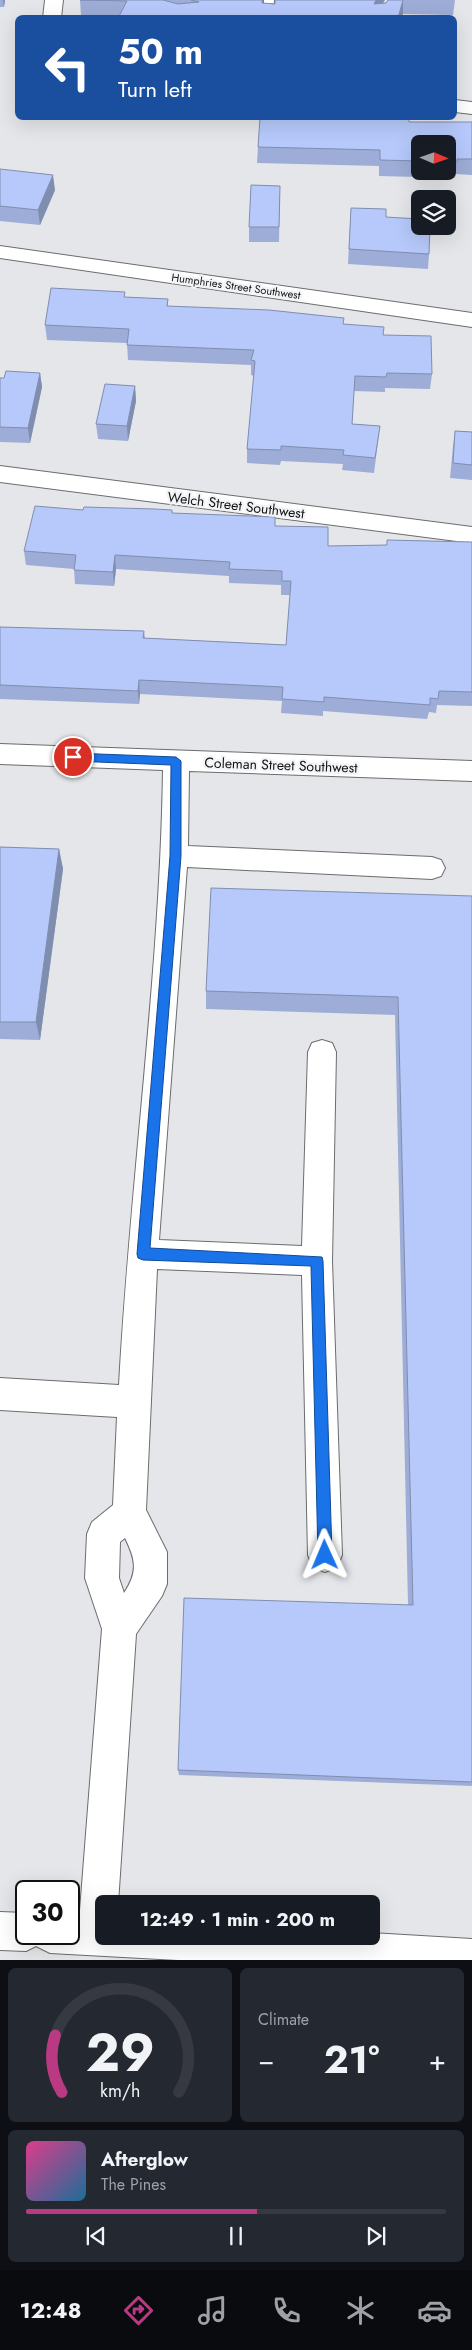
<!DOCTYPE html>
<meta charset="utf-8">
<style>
body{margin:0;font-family:Jost,sans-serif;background:#242831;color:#f1f3f6;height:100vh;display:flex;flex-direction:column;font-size:19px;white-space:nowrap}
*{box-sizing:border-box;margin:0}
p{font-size:16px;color:#9ea1a6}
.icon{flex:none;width:28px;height:28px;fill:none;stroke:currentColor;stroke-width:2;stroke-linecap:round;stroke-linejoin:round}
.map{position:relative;height:1960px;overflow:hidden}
.details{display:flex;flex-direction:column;gap:8px;padding:8px;background:#0d0f14;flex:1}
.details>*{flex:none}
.guide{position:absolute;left:15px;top:15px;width:442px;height:105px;border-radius:8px;box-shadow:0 5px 20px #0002;background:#1a4fa0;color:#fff;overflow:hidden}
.needle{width:32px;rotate:92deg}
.buttons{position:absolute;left:411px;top:135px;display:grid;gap:10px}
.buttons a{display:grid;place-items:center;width:45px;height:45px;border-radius:8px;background:#171b24;box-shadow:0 5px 20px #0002;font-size:25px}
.speed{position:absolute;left:15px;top:1880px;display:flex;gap:10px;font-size:25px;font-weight:700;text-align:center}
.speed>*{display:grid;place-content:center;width:65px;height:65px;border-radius:50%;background:#171b24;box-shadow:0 5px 20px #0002;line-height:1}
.speed .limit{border:2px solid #111;border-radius:8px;background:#fff;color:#111}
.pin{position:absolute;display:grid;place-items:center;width:42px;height:42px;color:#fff;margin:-21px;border:2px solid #fff;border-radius:50%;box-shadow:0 1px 5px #0007}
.me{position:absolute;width:55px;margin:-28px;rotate:359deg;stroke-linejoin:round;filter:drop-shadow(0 0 4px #0008)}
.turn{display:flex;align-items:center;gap:18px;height:105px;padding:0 20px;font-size:22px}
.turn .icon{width:65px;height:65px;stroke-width:2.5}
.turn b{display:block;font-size:35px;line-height:42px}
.big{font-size:38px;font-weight:700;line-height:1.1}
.details .tile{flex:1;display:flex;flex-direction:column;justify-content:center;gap:8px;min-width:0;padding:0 18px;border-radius:8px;background:#242831}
.details .dial{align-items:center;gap:0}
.dial svg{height:130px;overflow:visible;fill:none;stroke:#363941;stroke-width:7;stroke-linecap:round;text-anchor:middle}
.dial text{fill:#f1f3f6;stroke:none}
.song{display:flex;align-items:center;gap:15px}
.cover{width:60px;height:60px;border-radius:8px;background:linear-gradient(135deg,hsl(330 70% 55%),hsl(200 70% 35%))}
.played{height:5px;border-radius:2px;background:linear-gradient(90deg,#ba3983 55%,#363941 55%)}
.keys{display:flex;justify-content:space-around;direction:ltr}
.heat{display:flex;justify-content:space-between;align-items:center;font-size:28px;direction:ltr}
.details .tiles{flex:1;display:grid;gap:8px;grid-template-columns:1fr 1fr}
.tile:last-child{grid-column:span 2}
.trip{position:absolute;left:95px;top:1895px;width:285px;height:50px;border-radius:8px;background:#171b24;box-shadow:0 5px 20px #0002;font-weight:700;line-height:50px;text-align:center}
.dock{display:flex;height:80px;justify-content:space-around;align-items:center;background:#090b0e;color:#9ea1a6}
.dock .icon{width:35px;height:35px}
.dock .selected{color:#ba3983}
.dock b{font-size:22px;color:#f1f3f6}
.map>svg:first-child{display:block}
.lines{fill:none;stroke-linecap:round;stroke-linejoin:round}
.lane-casing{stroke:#6b6c6e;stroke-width:3}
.street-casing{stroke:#6b6c6e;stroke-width:2}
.secondary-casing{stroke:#6b6c6e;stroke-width:2}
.lane{fill:#fff;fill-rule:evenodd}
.street{fill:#fff;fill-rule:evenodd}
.secondary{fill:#fff;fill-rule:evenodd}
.wall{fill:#9dadd7;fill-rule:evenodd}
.shaded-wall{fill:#7f8daf}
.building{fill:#b6c9fa;stroke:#7f8daf}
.route{fill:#1a73e8;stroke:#114b97}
.labels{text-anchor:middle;stroke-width:4.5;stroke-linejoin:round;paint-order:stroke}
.far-street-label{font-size:11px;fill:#131314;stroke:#f3f4f7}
.street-label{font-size:14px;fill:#131314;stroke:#f3f4f7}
</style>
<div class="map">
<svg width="472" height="1960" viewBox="0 0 472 1960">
<rect width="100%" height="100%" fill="#e5e6e9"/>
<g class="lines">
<!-- lane casing -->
<g class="lane-casing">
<polygon id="lane" points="264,0 274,0 273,18 263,18"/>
</g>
<!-- street casing -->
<g class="street-casing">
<g id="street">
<polygon points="45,0 63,0 61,18 43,18"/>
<polygon points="455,100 472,102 472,114 455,112"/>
<polygon points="0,246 472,313 472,327 0,258"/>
<polygon points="0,466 472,527 472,543 0,482"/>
<path d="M0 744 472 761V781L189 771 188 846 432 857 441 860 445 868 441 876 432 879 187 867 159 1240 302 1246 308 1052 312 1043 322 1040 332 1043 336 1052 332 1261 342 1555 337 1567 325 1572 313 1567 308 1555 302 1275 157 1269 146 1510 167 1552V1584L162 1596 136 1634 118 1904H104V1936H116L110 1949 97 1955 84 1949 78 1936 102 1629 85 1578 87 1534 92 1522 113 1505 117 1417 0 1410V1378L119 1385C130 1180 160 975 163 770L0 764ZM125 1538C136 1560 138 1572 124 1593L119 1578 120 1542Z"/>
</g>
</g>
<!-- secondary casing -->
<g class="secondary-casing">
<polygon id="secondary" points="0,1912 26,1913 26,1934 69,1934 69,1916 104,1918 104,1936 371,1936 371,1933 472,1939 472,1960 178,1960 50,1953 36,1946 26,1951 0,1950"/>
</g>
<!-- lane -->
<use href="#lane" class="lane"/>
<!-- street -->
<use href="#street" class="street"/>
<!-- secondary -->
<use href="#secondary" class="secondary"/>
</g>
<!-- wall -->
<g class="wall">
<polygon points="0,0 5,0 4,7 0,7"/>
<polygon points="80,0 263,0 262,3 386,3 388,0 455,0 453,15 403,14 119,17 81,16"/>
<path d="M409 122H472V175L456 174 455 178 379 176V166L257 163 258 147ZM420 144H448V171H420Z"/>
<polygon points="0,169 55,190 40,225 0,221"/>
<polygon points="280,186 279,242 249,242 249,227"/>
<polygon points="351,208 386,217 429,254 428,269 348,264"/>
<polygon points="126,297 168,299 168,306 343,324 383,335 432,374 430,389 385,388 385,392 354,391 352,424 380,426 374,473 342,470 343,464 281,461 280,465 247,463 247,449 254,376 251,375 251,365 128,360 127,343 47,340 45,325"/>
<polygon points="40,373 42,387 30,443 0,442 0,378 4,378"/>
<polygon points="135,386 136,401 128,441 98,439 96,424"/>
<polygon points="455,431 472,432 472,480 450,478 453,446"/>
<polygon points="83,510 172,513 275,526 328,546 387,545 387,540 472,542 472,706 437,705 436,713 429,712 427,719 323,711 323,716 281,713 282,701 140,694 139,704 0,699 0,627 144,631 145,638 286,645 290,595 281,595 281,585 229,583 229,576 116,569 114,586 75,584 74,569 26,565 24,551"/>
<polygon points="0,847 59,849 63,869 40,1040 0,1039"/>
<polygon points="472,896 472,1786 179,1775 178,1770 408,1605 395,1015 206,1009 206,991"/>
</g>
<!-- shaded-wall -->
<g class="shaded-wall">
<polygon points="3,0 5,0 4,7"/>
<polygon points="376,0 385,0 374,18 374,4"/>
<polygon points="403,0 403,14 401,18 398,18"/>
<polygon points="53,175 55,190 40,225 38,210"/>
<polygon points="40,373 42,387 30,443 28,428"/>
<polygon points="135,386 136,401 128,441 127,426"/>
<polygon points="115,555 116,569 114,586 113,572"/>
<polygon points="139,680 140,694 139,704 138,691"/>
<polygon points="59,849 63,869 40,1040 36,1022"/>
</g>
<!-- building -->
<g class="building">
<polygon points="80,0 163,0 178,4 199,2 191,0 262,0 262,3 275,4 275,0 376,0 374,4 386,3 388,0 403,0 398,18 118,18 127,1"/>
<polygon points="260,118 409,118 409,122 472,122 472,159 457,159 457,162 448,162 448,144 420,144 420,161 380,160 380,150 258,147"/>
<polygon points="0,169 53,175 38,210 0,206"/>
<polygon points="251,185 280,186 279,227 249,227"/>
<polygon points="351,208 386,209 386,217 420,219 420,226 430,226 429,254 349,249"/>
<polygon points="51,288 125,292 124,297 168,299 167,306 269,310 344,318 343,324 384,327 383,335 431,336 432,374 387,373 386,377 355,376 352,424 380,426 375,458 343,455 344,450 281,446 281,450 247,449 255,361 251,360 254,350 127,345 129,329 45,325"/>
<polygon points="6,371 40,373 28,428 0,427 0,378 4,378"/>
<polygon points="105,384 135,386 127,426 96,424"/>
<polygon points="455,431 472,432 472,465 453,463"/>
<polygon points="35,506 83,510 84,507 155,509 172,510 172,513 275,517 275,526 328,527 328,546 387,545 387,540 472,542 472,692 439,691 438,699 430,698 430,705 324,697 324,702 282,699 283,687 139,680 138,691 0,685 0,627 144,631 143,638 286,645 291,581 282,581 282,571 229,569 230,562 115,555 113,572 74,570 76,555 24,551"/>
<polygon points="0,847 59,849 36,1022 0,1022"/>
<polygon points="211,888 472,896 472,1782 178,1770 184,1598 413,1605 398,997 206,991"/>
</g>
<!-- route -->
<polygon class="route" points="73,753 176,757 181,761 181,856 150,1248 322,1257 323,1261 332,1555 330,1560 325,1562 320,1560 318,1555 311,1266 143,1260 138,1258 137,1254 170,856 171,765 73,761 68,757"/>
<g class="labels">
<!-- far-street labels -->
<g class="far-street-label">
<text transform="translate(236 286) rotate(8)" y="4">Humphries Street Southwest</text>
</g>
<!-- street labels -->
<g class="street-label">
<text transform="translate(236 505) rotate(7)" y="5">Welch Street Southwest</text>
<text transform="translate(281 765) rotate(2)" y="5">Coleman Street Southwest</text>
</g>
</g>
</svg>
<div class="buttons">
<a><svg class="needle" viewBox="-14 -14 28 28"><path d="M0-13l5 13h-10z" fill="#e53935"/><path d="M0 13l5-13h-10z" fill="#9ea1a6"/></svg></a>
<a><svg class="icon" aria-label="layers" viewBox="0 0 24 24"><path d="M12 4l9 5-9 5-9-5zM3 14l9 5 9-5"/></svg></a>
</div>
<div class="speed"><div class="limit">30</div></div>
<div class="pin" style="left:73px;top:757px;background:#d93025"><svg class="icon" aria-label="arrive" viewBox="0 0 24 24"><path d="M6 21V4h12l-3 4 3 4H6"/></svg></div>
<svg class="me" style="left:325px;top:1555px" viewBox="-20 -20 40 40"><path d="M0-17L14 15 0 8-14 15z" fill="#1a73e8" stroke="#fff" stroke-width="4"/></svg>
<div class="trip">12:49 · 1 min · 200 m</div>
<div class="guide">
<div class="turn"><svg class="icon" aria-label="left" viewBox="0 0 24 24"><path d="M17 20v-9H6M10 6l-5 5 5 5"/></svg><div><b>50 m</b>Turn left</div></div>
</div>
</div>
<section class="details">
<div class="tiles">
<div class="tile dial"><svg viewBox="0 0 100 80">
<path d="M14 69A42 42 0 1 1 86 69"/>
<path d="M14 69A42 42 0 0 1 10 34" stroke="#ba3983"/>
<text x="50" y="56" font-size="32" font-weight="700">29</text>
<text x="50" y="72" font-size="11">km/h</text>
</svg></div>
<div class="tile"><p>Climate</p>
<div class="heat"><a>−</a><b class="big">21°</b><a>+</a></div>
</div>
<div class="tile">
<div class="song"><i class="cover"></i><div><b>Afterglow</b><p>The Pines</p></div></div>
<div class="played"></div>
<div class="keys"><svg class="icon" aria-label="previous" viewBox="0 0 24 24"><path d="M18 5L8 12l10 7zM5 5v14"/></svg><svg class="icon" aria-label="pause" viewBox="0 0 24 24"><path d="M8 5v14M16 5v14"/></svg><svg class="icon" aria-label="next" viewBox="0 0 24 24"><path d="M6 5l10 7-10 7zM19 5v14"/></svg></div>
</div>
</div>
</section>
<nav class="dock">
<b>12:48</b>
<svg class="icon selected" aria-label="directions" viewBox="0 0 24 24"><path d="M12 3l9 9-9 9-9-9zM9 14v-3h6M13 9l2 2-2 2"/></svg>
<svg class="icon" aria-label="music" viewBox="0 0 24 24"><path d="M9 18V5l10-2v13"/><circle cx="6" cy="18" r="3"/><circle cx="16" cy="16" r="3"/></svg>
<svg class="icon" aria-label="phone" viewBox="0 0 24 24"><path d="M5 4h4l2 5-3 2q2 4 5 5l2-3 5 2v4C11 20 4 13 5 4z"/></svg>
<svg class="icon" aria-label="climate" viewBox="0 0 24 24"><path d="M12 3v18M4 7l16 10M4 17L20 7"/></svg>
<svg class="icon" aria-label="car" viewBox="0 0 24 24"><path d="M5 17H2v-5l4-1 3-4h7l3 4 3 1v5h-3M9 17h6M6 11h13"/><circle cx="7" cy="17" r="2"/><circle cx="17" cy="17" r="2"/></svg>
</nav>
